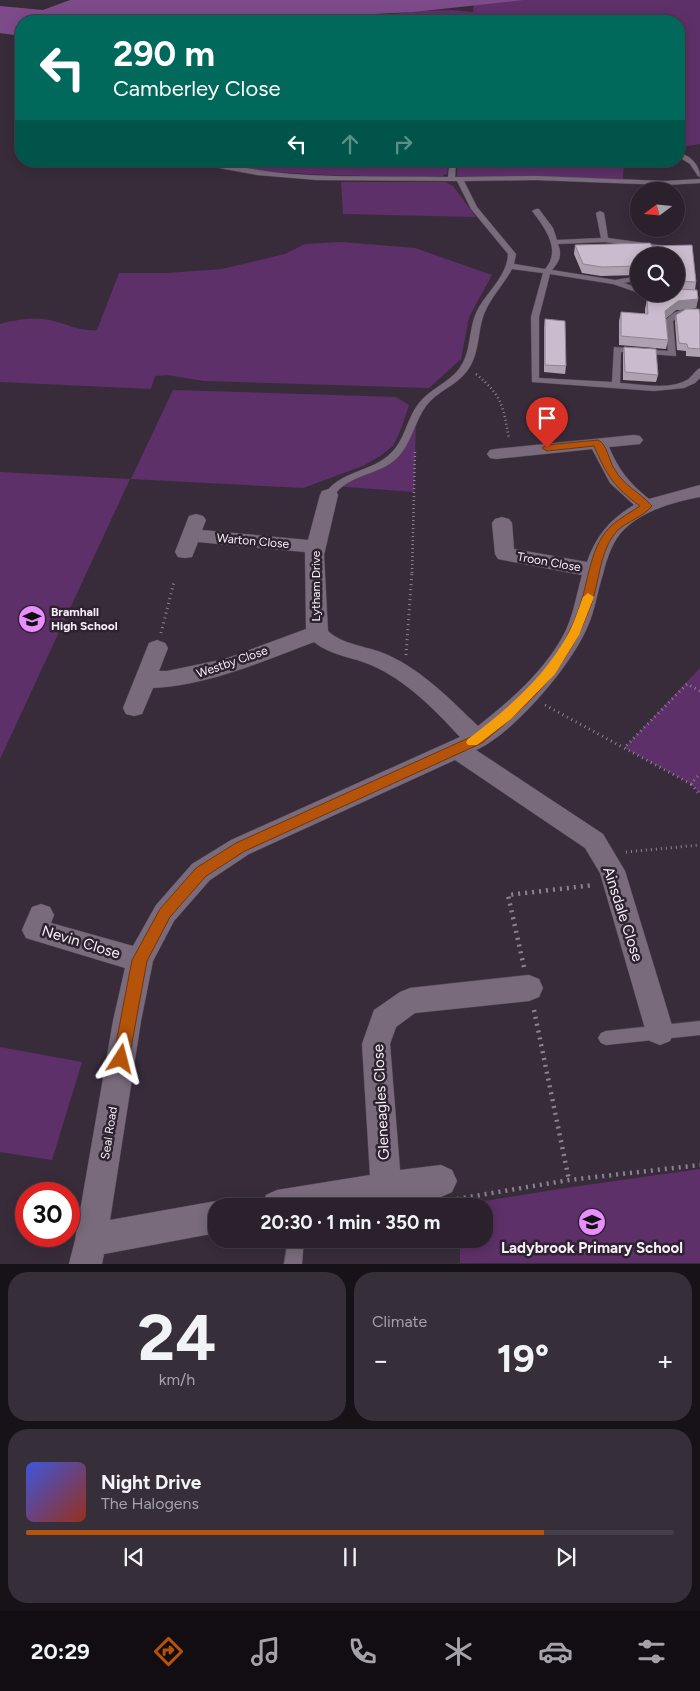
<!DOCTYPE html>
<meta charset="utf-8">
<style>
body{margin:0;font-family:Figtree,sans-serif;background:#362e38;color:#f1f3f6;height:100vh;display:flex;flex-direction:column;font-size:19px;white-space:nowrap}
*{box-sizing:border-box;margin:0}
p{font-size:16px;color:#a5a3a9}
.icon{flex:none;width:28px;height:28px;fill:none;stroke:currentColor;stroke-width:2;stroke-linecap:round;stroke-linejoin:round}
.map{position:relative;height:1264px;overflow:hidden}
.side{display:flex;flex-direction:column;gap:8px;padding:8px;background:#171218;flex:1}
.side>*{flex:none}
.hud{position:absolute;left:15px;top:15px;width:670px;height:152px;border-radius:20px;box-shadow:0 2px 12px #0003,0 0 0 1px #463e48;background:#00695c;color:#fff;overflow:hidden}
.needle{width:32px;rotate:254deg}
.buttons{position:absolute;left:630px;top:182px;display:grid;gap:10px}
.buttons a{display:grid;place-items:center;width:55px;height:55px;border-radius:50%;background:#2a212c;box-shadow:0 2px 12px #0003,0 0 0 1px #463e48;font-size:25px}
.speed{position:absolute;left:15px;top:1182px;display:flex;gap:10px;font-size:25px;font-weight:700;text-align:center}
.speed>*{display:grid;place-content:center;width:65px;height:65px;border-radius:50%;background:#2a212c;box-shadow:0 2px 12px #0003,0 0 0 1px #463e48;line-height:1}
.speed .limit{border:8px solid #d22;background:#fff;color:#111}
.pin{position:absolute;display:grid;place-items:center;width:42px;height:42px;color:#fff;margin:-51px -21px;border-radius:50% 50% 50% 0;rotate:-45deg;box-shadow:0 0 5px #0007}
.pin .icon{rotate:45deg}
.me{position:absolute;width:55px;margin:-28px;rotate:9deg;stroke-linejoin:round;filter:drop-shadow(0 0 4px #0008)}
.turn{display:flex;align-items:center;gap:18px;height:105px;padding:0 15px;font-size:22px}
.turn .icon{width:65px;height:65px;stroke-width:2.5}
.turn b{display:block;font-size:35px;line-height:42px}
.lanes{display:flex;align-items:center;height:48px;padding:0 15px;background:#0003;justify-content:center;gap:25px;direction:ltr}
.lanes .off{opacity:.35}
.big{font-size:38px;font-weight:700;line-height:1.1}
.side .widget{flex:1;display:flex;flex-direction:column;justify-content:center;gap:8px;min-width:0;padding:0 18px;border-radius:20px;background:#362e38}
.side .dial{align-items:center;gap:0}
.dial b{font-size:65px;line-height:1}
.song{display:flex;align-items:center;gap:15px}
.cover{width:60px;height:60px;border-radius:8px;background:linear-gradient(135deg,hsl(230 70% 55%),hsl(10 70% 35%))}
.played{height:5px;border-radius:2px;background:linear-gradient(90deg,#b45309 80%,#463e48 80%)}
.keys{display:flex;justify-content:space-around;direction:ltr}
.heat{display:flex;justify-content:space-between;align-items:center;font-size:28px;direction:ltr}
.side .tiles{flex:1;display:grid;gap:8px;grid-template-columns:1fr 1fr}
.widget:last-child{grid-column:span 2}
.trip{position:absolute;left:208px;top:1198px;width:285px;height:50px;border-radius:20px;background:#2a212c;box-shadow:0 2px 12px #0003,0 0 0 1px #463e48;font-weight:700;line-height:50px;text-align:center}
.menu{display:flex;height:80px;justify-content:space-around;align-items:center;background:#110d12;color:#a5a3a9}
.menu .icon{width:35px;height:35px}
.menu .active{color:#b45309}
.menu b{font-size:22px;color:#f1f3f6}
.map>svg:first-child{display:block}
.green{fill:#5e3069}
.forest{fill:#7e4b8a}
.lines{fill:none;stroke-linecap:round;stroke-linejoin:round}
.service-casing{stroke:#534855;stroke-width:1}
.minor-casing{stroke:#534855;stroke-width:1}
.path-far2{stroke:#8d828f;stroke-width:2.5;stroke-dasharray:1 3;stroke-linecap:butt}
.path-far1{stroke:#8d828f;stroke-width:3;stroke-dasharray:1 4;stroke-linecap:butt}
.path{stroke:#8d828f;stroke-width:4.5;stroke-dasharray:2 5;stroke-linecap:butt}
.service{fill:#796b7c;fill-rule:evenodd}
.minor{fill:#796b7c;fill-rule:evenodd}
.wall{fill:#afa1b1}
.shaded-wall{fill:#8e8390}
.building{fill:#cbbbce;stroke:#8e8390}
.route{fill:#b45309;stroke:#753606}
.slow{fill:#f59e0b}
.labels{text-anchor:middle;stroke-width:5;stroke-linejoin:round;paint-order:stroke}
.street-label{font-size:12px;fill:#f7eef8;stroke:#2e2231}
.poi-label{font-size:12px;font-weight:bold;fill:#f7eef8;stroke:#2e2231;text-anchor:start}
.near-street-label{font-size:15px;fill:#f7eef8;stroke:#2e2231}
.near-poi-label{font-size:15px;font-weight:bold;fill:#f7eef8;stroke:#2e2231}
</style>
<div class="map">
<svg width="700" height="1264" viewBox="0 0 700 1264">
<rect width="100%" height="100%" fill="#382c3b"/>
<!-- green -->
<g class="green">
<path d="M474 0H700V144L682 147 679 145V21H369L371 17C404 12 440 8 473 12Z"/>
<path d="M226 161H449L447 174 442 176C369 177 298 176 226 167Z"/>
<polygon points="458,161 624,161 623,179 457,176"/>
<polygon points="341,182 446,182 453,186 476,217 343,214"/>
<path d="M341 242 415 248 492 275 469 317 461 359 429 388 204 381 167 375 155 376 151 389 0 382V324C12 320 30 318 43 319 62 321 78 332 97 330L119 273H168L222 269 285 254 305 244Z"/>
<polygon points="173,390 396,397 409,405 401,429 393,446 380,456 363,466 303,488 131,479"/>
<polygon points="416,419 414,492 334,486 386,461"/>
<polygon points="0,472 130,479 0,759"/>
<polygon points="700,668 700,793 699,793 691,784 624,748"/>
<polygon points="0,1047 82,1062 52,1160 0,1152"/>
<polygon points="700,1169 700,1263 460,1263 460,1239 484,1239 484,1206 460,1205 572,1187"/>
</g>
<!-- forest -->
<polygon class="forest" points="70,0 523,0 414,12 295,18 282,21 21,21 21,36 0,33 0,6 43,10"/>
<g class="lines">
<!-- service casing -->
<g class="service-casing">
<g id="service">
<path d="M679 153C690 155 700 165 700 177L698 176 690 164 679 157Z"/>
<path d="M181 161C218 161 254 171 291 174 343 178 396 176 448 177L450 161H456L455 177 536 176 666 181 700 179V183L666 185 536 180 464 181 477 207 516 254 514 264 545 269C562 250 545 228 532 211L536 209H539L553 228 557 240 601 238 596 213 600 211 604 213 608 238 666 246 670 248 666 250 605 242 558 244C562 255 560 261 552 270L615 280 639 276V280L624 283 639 288V293L613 284 550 274 539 317V378L612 382 614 347 668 351 665 321C674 309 686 308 700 310V314H684L673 321 676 356 621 352 620 383C640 384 667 390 685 381 692 378 694 371 700 368V378L695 383 684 388 654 391 532 382 531 317 543 273 512 269C504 284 491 297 484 314 477 333 480 354 467 371 456 386 437 391 426 406 415 421 412 441 399 456 381 476 348 473 333 497H325L324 495C340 470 371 473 391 453 405 440 407 418 419 403 430 389 448 383 459 369 472 352 468 329 477 311 487 291 507 277 508 254L471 209 457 181 317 180 257 175Z"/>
<polygon points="700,1021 700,1035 606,1045 601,1043 598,1038 601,1033 606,1031"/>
<polygon points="288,1239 304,1239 302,1264 284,1264"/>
</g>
</g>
<!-- minor casing -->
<g class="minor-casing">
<g id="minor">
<path d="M634 435 640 436 643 440 640 444 609 447C618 469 630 484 649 499L700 485V497C672 502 634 513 617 538 610 549 606 562 603 574 597 592 595 611 587 628 570 667 514 733 476 750L603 834 625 871 674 1032 670 1041 660 1045 650 1041 646 1032 600 873 585 848 455 760 249 854 210 880 174 921 153 961 141 1021 110 1220 216 1201 228 1206H216V1233L104 1254 102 1264H69L75 1240 113 1021 125 968 26 938 22 930 32 907 41 904 50 907 54 915 51 923 133 946 156 905 192 864 231 840 460 737C435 710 406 680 371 665 352 657 330 655 314 642 261 662 209 685 153 688L142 714 134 716 126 714 123 708 149 643 157 640 165 643 168 648 159 671H167L225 659 306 629 305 552 198 542 192 557 185 558 178 557 175 552 189 516 196 514 203 516 206 520 202 530 308 540 320 495 322 491 329 489 336 491 338 495 324 555 328 631C344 646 369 646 388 655 423 671 451 700 478 726 511 700 547 669 566 630 574 612 577 593 582 575L498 559 495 554 492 523 495 519 502 517 509 519 512 523 514 549 587 562C596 536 610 519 634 505L610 483 592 449 496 459 490 458 487 454 490 450 496 449Z"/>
<polygon points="529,975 539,979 543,988 539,997 529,1001 415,1013 396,1027 390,1044 400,1170 441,1165 452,1170 457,1181 452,1192 441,1197 370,1206 261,1206 266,1195 277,1190 370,1175 362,1044 374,1010 400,992 410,988"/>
</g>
</g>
<!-- path-far2 -->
<g class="path-far2">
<path d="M476 374C503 396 503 407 509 439"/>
<polyline points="412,573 415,451"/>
</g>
<!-- path-far1 -->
<g class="path-far1">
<polyline points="161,633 174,582"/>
<polyline points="406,655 412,572"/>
<polyline points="700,691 687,684 624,748 691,784 700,773"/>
<polyline points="545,705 624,748"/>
<polyline points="691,784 700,795"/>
<polyline points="626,852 700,845"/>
</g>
<!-- path -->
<g class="path">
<polyline points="524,967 508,895 594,885"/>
<polyline points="534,1010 569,1180"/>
<polyline points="457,1199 569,1180 700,1165"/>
</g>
<!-- service -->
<use href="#service" class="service"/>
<!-- minor -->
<use href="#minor" class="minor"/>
</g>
<!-- wall -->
<g class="wall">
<polygon points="650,243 652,246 692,245 696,282 695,290 697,290 698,299 696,308 688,309 699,309 700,315 700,357 686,356 686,351 677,350 675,322 676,315 686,309 676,310 666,318 668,340 666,349 619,345 619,321 621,312 645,314 645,309 647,300 655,300 652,294 676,294 676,256 639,256 639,275 601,276 582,273 574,254 575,245"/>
<polygon points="545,319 566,366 565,374 544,372 544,327"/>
<polygon points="624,347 658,375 656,382 623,380 623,354"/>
</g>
<!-- shaded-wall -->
<polygon class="shaded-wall" points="698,299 696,308 676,310 664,320 665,311 678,301"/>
<!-- building -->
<g class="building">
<polygon points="650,243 652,246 692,245 696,282 678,281 676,283 676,256 639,256 639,266 602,267 583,264 575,245"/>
<polygon points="676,289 697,290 698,299 678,301 665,311 668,340 621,336 621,312 648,314 647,300 661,299 658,294 676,294"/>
<polygon points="686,309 699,309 700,315 700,349 688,348 687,344 679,343 676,315"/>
<polygon points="545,319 565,321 566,366 545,365"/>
<polygon points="624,347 656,349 658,375 625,372"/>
</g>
<!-- route -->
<path class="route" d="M598 440C607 443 609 462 615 470 624 486 641 493 652 506 643 517 628 521 618 530 599 550 600 581 591 605 568 668 532 702 482 743L245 851 206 876 170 917 147 961 129 1059 126 1064 121 1066 115 1064 113 1059 132 960 160 909 196 868 236 843 473 736C509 708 548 676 568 634 573 624 578 613 581 602 589 577 591 544 612 525 620 518 631 512 640 506 614 487 607 476 594 446L547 451 542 448 547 445Z"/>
<!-- slow -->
<path class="slow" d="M588 593 594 597 579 635 555 674 511 719 477 745H468L466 742 468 739C506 710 543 679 567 636 574 624 578 610 583 597Z"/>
<!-- icons -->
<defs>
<g id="school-disc" transform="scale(1.4375)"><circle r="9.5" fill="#e98efe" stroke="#2e2231"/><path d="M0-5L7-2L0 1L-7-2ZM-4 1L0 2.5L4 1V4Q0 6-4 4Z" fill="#111"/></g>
</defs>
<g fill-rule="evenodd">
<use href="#school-disc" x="32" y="619"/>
<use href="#school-disc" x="592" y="1222"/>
</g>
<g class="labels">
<!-- street labels -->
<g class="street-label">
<text transform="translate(253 541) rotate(5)" y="4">Warton Close</text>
<text transform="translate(549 562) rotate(10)" y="4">Troon Close</text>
<text transform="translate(316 586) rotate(-90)" y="4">Lytham Drive</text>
<text transform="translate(232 662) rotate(-19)" y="4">Westby Close</text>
<text transform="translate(109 1133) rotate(-81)" y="4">Seal Road</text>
</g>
<!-- poi labels -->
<g class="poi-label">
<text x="51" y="616">Bramhall<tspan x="51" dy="14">High School</tspan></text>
</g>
<!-- near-street labels -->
<g class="near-street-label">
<text transform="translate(623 914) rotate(72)" y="5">Ainsdale Close</text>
<text transform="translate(81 942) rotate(17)" y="5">Nevin Close</text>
<text transform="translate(381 1102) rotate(-93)" y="5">Gleneagles Close</text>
</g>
<!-- near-poi labels -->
<g class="near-poi-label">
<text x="592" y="1253">Ladybrook Primary School</text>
</g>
</g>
</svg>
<div class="buttons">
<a><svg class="needle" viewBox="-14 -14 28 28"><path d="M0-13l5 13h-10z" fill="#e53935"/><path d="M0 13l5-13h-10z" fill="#a5a3a9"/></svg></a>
<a><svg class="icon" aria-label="search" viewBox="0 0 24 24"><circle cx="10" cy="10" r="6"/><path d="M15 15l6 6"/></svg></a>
</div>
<div class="speed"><div class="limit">30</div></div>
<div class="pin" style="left:547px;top:448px;background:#d93025"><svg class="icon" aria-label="arrive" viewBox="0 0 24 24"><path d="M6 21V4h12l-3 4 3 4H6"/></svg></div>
<svg class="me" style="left:121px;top:1059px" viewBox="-20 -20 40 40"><path d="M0-17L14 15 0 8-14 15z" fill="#b45309" stroke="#fff" stroke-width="4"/></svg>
<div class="trip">20:30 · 1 min · 350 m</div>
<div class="hud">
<div class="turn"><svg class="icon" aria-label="left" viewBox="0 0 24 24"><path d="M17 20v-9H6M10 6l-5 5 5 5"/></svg><div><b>290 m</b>Camberley Close</div></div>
<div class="lanes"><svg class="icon" aria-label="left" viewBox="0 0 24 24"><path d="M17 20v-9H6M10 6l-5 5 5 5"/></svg><svg class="icon off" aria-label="ahead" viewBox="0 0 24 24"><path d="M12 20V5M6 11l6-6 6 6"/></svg><svg class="icon off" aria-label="right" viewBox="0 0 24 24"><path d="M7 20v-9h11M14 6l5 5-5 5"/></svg></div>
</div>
</div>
<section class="side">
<div class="tiles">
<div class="widget dial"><b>24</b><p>km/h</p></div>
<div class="widget"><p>Climate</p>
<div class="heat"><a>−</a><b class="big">19°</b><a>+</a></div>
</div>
<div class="widget">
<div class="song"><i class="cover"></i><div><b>Night Drive</b><p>The Halogens</p></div></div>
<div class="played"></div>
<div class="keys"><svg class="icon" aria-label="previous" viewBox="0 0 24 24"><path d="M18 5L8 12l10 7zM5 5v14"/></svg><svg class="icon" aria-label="pause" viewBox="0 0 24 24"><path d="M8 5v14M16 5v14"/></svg><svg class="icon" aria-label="next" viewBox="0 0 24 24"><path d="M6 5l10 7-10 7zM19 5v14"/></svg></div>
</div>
</div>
</section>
<nav class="menu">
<b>20:29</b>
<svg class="icon active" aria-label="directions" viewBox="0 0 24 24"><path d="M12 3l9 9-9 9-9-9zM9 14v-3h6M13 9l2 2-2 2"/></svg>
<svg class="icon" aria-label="music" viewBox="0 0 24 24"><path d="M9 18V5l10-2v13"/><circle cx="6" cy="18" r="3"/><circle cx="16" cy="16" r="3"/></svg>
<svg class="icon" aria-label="phone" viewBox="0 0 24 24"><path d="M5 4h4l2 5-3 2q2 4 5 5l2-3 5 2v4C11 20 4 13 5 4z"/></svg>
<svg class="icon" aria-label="climate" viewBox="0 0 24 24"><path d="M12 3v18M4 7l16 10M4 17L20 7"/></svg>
<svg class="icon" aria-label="car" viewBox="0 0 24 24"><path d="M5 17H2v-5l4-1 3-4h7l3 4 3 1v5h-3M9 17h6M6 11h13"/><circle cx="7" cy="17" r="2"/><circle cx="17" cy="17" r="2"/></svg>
<svg class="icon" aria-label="filters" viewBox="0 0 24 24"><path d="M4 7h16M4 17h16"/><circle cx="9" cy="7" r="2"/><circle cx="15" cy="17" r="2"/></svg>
</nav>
